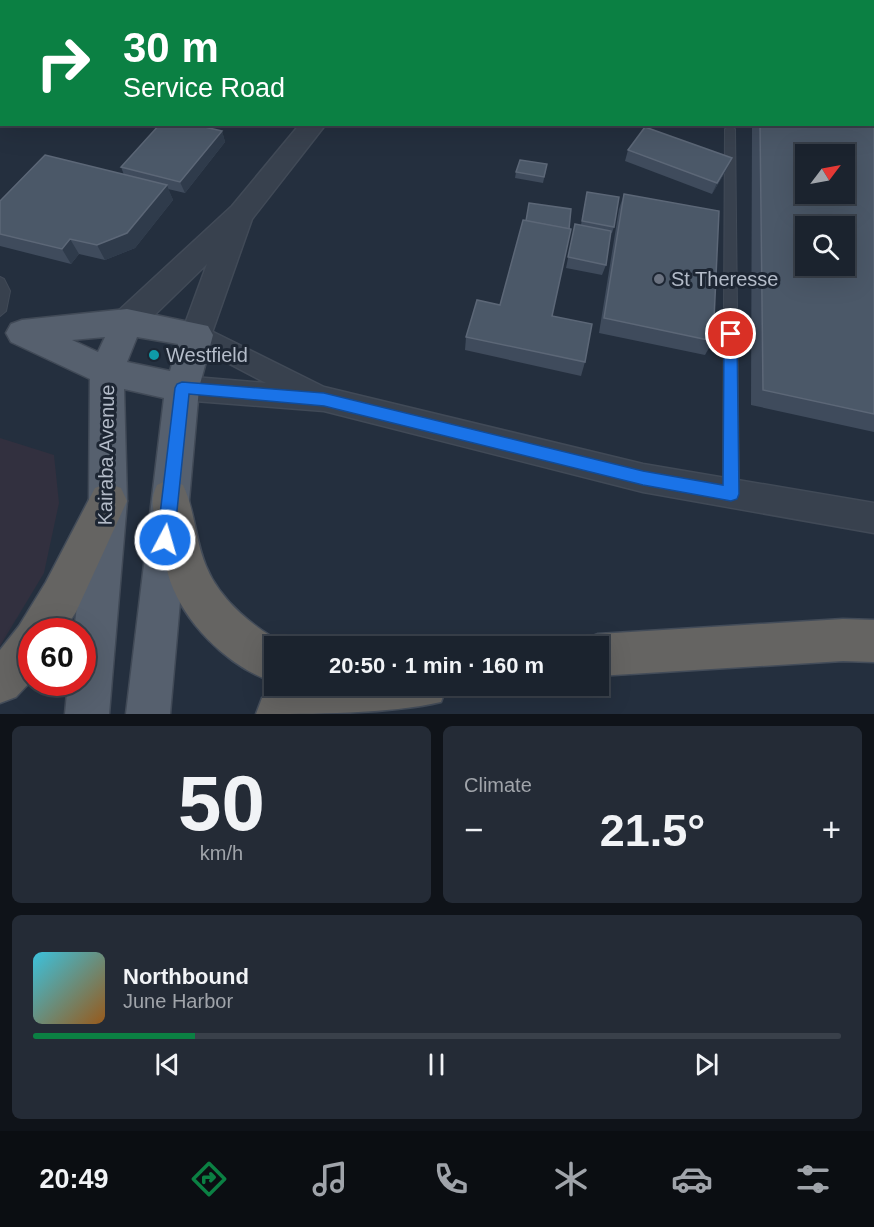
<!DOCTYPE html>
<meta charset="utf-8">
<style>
body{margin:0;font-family:Arial,sans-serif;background:#242b36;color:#f1f3f6;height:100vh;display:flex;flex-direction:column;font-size:22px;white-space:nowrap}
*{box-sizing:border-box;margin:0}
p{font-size:20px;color:#a0a4aa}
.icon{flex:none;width:33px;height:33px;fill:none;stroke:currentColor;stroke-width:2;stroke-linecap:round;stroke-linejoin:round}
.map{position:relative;height:714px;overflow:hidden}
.sheet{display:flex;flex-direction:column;gap:12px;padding:12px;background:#0f1319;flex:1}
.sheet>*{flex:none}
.guide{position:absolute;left:0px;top:0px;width:874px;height:126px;box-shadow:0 6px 24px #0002,0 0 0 2px #39404a;background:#0b8043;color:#fff;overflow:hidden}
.needle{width:39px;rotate:58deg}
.controls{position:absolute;left:795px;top:144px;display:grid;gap:12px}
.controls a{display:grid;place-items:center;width:60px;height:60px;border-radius:0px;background:#1b232e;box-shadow:0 6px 24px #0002,0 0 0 2px #39404a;font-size:30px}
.speed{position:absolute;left:18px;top:618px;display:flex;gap:12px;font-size:30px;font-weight:700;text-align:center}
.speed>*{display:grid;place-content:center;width:78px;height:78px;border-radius:50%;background:#1b232e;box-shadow:0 6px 24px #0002,0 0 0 2px #39404a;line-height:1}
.speed .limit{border:9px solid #d22;background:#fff;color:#111}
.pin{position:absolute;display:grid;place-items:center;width:51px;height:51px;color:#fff;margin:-26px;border:3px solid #fff;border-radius:50%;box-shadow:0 2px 6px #0007}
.me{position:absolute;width:66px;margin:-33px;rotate:6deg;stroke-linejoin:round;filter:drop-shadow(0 0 4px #0008)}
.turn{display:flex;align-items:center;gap:21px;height:126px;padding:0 24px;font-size:27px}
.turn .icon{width:78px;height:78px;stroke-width:2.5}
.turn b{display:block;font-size:42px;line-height:51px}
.big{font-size:45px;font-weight:600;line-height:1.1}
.sheet .tile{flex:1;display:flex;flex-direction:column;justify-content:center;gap:9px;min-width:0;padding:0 21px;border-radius:9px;background:#242b36}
.sheet .dial{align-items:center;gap:0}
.dial b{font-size:78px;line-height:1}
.song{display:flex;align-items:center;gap:18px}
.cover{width:72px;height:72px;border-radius:9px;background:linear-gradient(135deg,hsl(190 70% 55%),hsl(30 70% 35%))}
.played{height:6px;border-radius:3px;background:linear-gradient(90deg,#0b8043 20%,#39404a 20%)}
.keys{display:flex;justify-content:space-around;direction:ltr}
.heat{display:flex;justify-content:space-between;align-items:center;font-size:33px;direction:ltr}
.sheet .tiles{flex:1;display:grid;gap:12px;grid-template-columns:1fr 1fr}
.tile:last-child{grid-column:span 2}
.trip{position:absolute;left:264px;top:636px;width:345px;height:60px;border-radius:0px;background:#1b232e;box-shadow:0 6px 24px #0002,0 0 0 2px #39404a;font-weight:600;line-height:60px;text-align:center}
.tab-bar{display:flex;height:96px;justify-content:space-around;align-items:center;background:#0b0e12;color:#a0a4aa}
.tab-bar .icon{width:42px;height:42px}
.tab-bar .current{color:#0b8043}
.tab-bar b{font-size:27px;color:#f1f3f6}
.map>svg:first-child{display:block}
.medical{fill:#32303f}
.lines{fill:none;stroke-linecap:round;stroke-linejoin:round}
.service-casing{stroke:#414a57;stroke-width:2}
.minor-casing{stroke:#414a57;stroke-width:3}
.tertiary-casing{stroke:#414a57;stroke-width:3}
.primary-casing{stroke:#414a57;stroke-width:3}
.trunk-casing{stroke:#434c59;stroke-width:3}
.service{fill:#38414e;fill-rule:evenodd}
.minor{fill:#38414e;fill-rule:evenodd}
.tertiary{fill:#38414e;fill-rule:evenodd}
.primary{fill:#56606e;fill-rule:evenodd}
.trunk{fill:#656462;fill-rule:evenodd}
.wall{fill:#3f4b5c}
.shaded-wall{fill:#2f3b4b}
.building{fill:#4b5868;stroke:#5c6777;stroke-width:1.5;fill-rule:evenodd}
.route{fill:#1a73e8;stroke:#114b97;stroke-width:1.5}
.worship-dot{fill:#6b7280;stroke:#1d2633;stroke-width:2}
.culture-dot{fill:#0f9aa8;stroke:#1d2633;stroke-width:2}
.labels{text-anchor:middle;stroke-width:6;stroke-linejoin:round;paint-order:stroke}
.poi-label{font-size:20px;fill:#b4bcc9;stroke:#1d2633;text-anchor:start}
.street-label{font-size:20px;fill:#b4bcc9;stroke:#1d2633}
</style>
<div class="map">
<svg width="874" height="714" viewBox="0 0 874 714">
<rect width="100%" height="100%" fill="#242f3e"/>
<!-- medical -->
<polygon class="medical" points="0,438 54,455 59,503 44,573 0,646"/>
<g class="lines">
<!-- service casing -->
<g class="service-casing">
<g id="service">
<polygon points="730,126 735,129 739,494 736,499 731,501 726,499 723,494 725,129"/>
<polygon points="0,277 4,279 10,291 6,311 0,316"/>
</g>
</g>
<!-- minor casing -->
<g class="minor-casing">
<g id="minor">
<polygon points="0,0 17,0 2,2 2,6"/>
<polygon points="197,324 324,387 643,464 874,503 874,533 643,492 324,411 182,400 172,396 168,388 172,380 182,376 266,383 188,342 184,335 188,328"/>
</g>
</g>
<!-- tertiary casing -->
<g class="tertiary-casing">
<g id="tertiary">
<polygon points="404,0 426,0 404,2"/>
<polygon points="300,124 326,124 252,219 208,344 197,348 186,344 181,335 207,264 138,331 127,335 116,331 111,322 116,313 232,206"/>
</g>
</g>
<!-- primary casing -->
<g class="primary-casing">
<path id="primary" d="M127 309 208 326 213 335 199 388 170 714H126L164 398 124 389 127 501 109 714H65L68 682H82V632H74L89 501 90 379 11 342 6 333 11 324 22 320ZM105 337 98 352 72 340ZM137 337 178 344 170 371 127 362Z"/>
</g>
<!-- trunk casing -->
<g class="trunk-casing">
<g id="trunk">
<path d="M170 479 183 485C195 510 195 540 206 566 220 601 256 630 289 646H274V682C229 668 181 621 168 574 164 561 162 547 159 533 155 514 148 503 157 485Z"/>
<polygon points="108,483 121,488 127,501 76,612 63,632 32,632 32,680 16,697 0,703 0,650 19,626 46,582 95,488"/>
<polygon points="843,619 874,620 874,662 843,661 598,676 598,646 580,646 583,640 598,634"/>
<path d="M310 686H447L441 702C390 714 311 714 256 714L262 698 278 692Z"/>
</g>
</g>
<!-- service -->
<use href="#service" class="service"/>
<!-- minor -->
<use href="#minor" class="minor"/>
<!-- tertiary -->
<use href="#tertiary" class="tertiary"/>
<!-- primary -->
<use href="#primary" class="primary"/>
<!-- trunk -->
<use href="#trunk" class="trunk"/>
</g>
<!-- wall -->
<g class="wall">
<polygon points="536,0 566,0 566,2 545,2"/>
<rect x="684" y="0" width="113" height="2"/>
<polygon points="805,0 874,0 874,15 873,14 873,2 812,2"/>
<polygon points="2,8 2,37 0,37 0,9"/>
<polygon points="873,95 874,95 874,432 751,405 752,126 753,124 873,124"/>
<polygon points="222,131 225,142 185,193 168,189 173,200 135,248 105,260 79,254 71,264 0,246 0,201 124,175 121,167"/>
<polygon points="628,150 732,158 727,169 712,194 625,161"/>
<polygon points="546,170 543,183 515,178 516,172"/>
<polygon points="587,192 614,227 612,233 611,233 606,265 602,275 566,268 575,224 581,225"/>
<polygon points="624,194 713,341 705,355 599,333 619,209"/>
<polygon points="552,316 585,362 581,376 465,350 466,337"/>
</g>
<!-- shaded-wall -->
<g class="shaded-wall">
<polygon points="222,131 225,142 185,193 180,182"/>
<polygon points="732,158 727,169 712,194 717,183"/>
<polygon points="167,185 173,200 135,248 105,260 97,245"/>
<polygon points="70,239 79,254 71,264 62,249"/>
</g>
<!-- building -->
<g class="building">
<polygon points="14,0 23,0 28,2 12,2"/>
<polygon points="68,0 95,0 93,2 66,2"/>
<polygon points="704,0 797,0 797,2 712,2"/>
<polygon points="2,8 2,28 0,28 0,9"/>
<rect x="873" y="95" width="1" height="29"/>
<polygon points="160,124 192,124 222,131 180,182 121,167"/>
<path d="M760 124 874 125V414L763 390ZM806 154H844V194H806ZM806 226H844V266H806Z"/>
<polygon points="645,127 732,158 717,183 628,150"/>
<polygon points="45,155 167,185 127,233 97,245 70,239 62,249 0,234 0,201"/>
<polygon points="520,160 547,164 544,177 516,172"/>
<polygon points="587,192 619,197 614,227 582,221"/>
<polygon points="624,194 719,211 713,341 604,318"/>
<polygon points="529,203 571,209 569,229 526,221"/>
<polygon points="523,220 571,229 552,316 592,324 585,362 466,337 477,300 500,305"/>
<polygon points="575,224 611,231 606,265 568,257"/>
</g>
<!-- route -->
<polygon class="route" points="731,329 737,334 739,494 737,499 731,501 643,485 324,406 189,394 174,540 171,546 165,548 160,546 157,540 175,388 177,384 182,382 324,393 643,471 723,485 724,334"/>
<!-- markers -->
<circle class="worship-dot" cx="659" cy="279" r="6"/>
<circle class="culture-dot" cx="154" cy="355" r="6"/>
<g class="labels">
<!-- poi labels -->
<g class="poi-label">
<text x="671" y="286">St Theresse</text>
<text x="166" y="362">Westfield</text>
</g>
<!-- street labels -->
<g class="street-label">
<text transform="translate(106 455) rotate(-89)" y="7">Kairaba Avenue</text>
</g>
</g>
</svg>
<div class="controls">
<a><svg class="needle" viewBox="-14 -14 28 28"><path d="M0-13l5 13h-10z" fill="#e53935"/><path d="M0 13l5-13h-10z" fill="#a0a4aa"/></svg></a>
<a><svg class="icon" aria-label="search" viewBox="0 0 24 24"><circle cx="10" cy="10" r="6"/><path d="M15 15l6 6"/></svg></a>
</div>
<div class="speed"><div class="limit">60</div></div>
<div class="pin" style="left:731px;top:334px;background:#d93025"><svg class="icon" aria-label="arrive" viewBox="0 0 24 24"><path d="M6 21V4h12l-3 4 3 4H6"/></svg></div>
<svg class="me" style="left:165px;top:540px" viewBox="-20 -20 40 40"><circle r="17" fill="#1a73e8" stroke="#fff" stroke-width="3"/><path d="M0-11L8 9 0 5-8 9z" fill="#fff"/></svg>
<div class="trip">20:50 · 1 min · 160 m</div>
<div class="guide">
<div class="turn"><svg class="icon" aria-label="right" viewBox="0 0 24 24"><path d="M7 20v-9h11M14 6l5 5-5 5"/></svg><div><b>30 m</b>Service Road</div></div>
</div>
</div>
<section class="sheet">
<div class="tiles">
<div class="tile dial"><b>50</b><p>km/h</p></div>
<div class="tile"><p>Climate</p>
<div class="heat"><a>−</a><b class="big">21.5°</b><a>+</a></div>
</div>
<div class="tile">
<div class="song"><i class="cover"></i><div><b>Northbound</b><p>June Harbor</p></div></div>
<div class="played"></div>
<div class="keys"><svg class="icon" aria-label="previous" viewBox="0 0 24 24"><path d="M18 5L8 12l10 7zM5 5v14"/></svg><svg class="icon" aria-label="pause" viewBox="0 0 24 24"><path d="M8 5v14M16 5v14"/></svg><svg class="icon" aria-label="next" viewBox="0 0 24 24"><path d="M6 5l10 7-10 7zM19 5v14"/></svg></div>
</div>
</div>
</section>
<nav class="tab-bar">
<b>20:49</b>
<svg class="icon current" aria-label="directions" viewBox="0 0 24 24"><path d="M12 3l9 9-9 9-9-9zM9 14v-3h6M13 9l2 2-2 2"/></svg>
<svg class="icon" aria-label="music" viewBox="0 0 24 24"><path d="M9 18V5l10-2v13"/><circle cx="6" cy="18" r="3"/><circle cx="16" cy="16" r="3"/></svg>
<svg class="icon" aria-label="phone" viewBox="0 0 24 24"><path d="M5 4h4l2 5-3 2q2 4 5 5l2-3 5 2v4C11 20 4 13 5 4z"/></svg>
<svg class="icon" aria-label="climate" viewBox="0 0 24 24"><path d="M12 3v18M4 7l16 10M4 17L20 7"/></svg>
<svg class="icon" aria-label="car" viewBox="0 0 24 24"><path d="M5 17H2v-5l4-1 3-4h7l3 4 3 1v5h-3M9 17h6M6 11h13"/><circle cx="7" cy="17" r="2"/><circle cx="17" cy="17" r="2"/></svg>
<svg class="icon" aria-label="filters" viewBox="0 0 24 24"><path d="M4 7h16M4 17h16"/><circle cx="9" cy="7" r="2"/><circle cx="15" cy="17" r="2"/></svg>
</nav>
